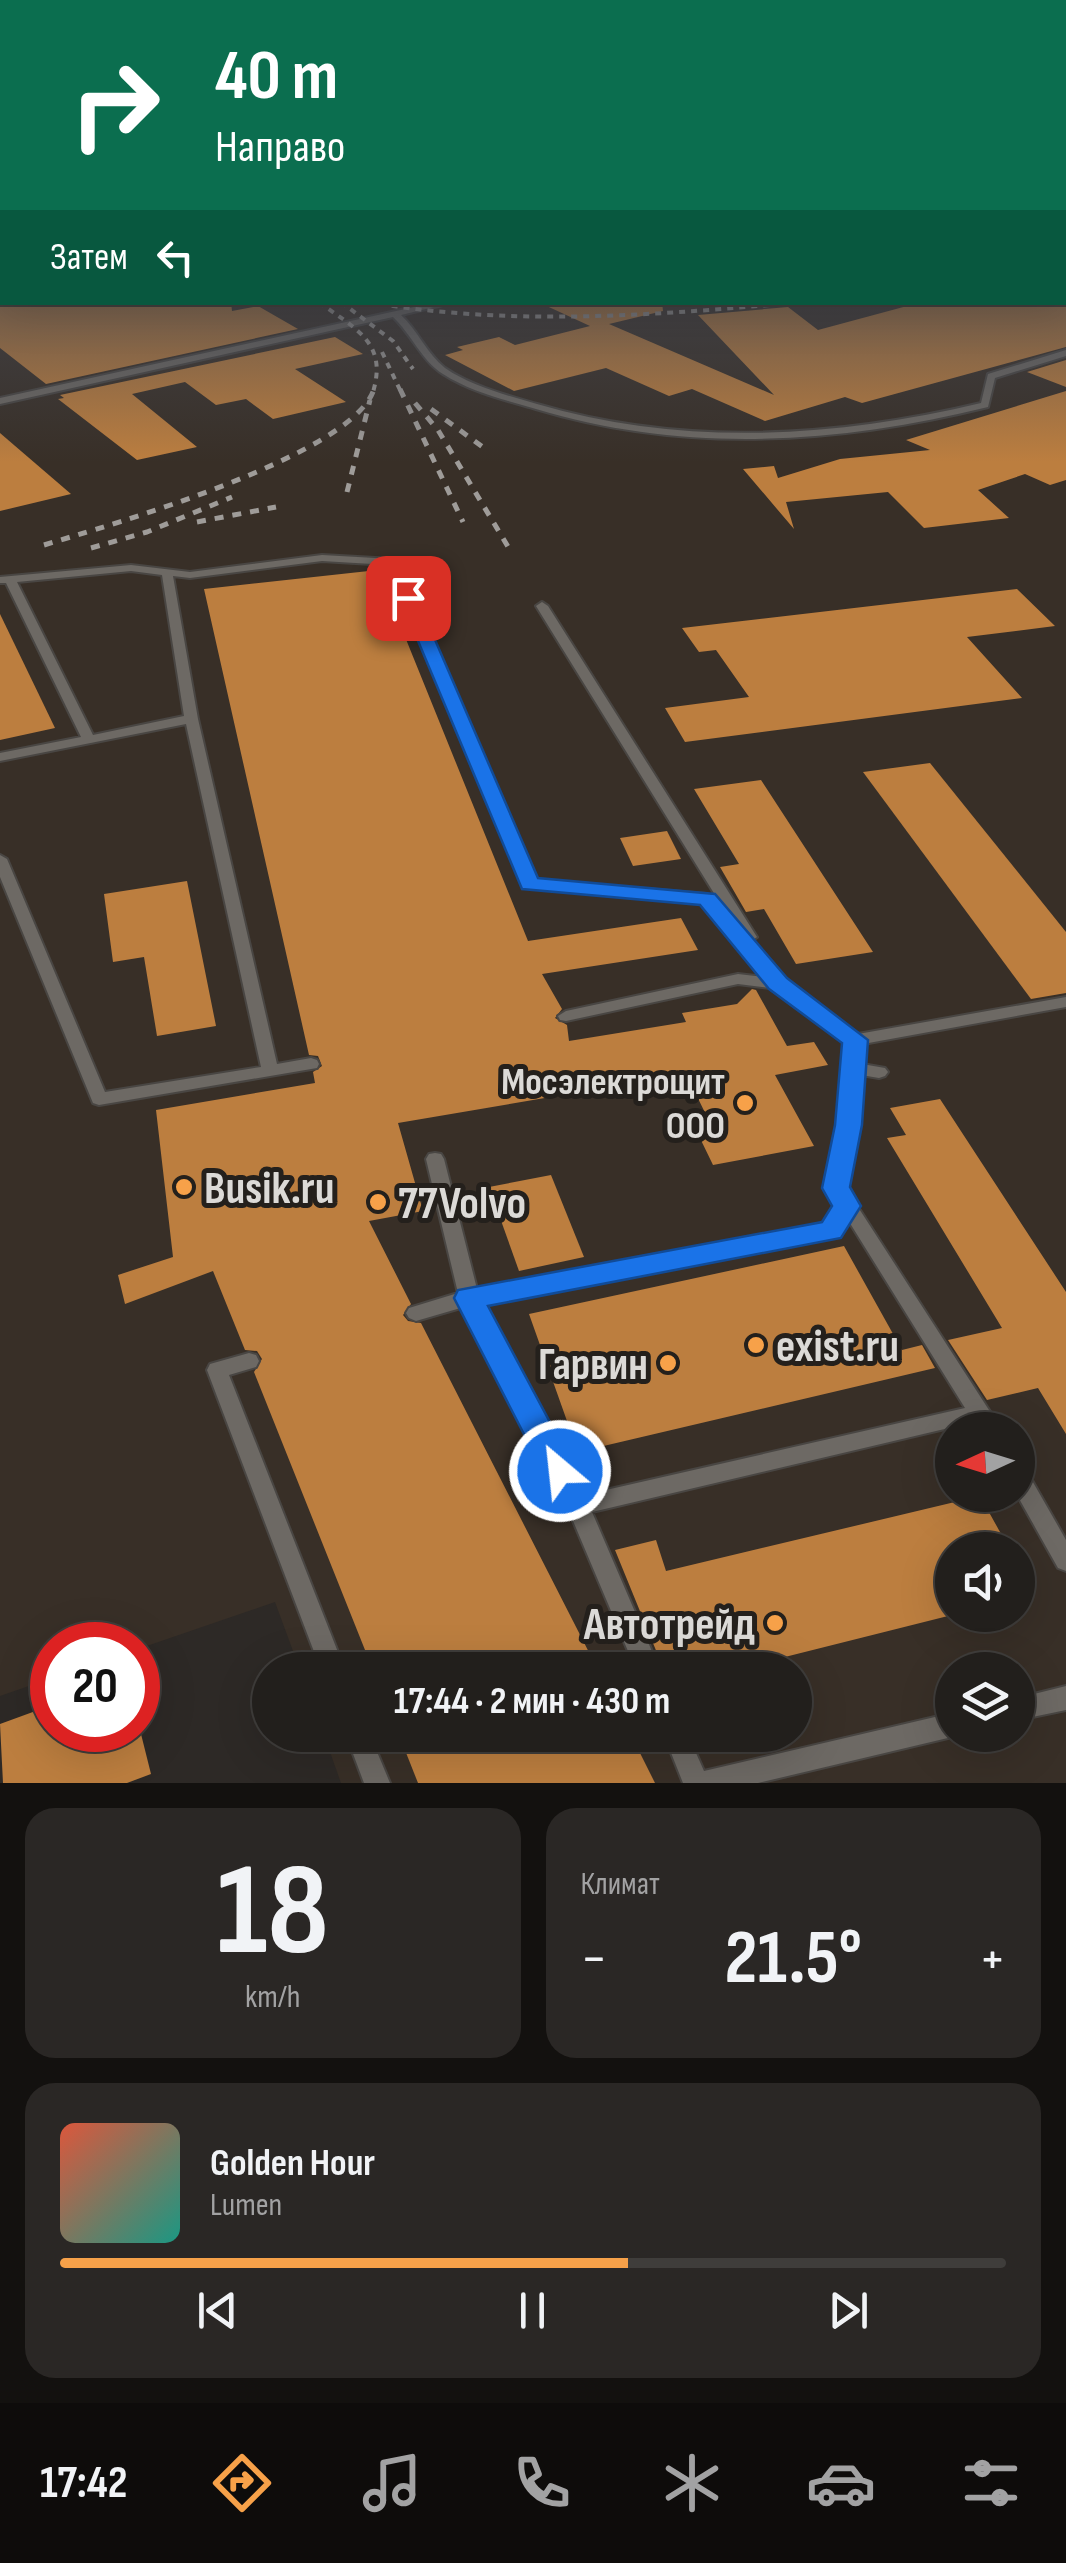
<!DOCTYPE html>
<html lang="ru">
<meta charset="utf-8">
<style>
body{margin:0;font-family:"Sofia Sans Condensed",sans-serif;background:#2a2725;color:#f1f3f6;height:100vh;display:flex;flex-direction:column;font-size:38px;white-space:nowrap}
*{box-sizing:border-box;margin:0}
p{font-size:32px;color:#a2a2a3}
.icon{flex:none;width:55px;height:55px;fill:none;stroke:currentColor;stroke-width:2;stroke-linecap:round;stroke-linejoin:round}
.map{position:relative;height:1783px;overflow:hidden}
.sheet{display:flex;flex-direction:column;gap:25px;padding:25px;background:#13110f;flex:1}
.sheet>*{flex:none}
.hud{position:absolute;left:0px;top:0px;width:1068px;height:305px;box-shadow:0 10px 40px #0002,0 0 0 2px #3f3d3b;background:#0b6e4f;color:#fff;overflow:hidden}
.needle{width:65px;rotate:266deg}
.tools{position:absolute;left:935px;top:1412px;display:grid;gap:20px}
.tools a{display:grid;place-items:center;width:100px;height:100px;border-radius:50%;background:#221f1c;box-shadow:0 10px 40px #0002,0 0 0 2px #3f3d3b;font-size:50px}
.speed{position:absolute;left:30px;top:1622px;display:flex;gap:20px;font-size:50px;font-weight:700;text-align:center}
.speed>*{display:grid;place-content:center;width:130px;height:130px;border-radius:50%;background:#221f1c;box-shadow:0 10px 40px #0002,0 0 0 2px #3f3d3b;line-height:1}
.speed .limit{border:15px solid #d22;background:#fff;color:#111}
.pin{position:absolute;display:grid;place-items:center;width:85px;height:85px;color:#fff;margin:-42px;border-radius:20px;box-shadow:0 5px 15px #0006}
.me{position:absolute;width:110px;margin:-55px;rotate:332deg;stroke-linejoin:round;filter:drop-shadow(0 0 8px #0008)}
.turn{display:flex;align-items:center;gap:35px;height:210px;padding:0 50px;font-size:45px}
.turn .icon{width:130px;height:130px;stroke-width:2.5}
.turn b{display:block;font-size:70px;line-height:85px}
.then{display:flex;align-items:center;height:95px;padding:0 50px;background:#0003;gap:20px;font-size:38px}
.big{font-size:75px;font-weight:700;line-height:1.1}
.sheet .card{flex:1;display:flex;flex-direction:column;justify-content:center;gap:15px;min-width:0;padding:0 35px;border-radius:30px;background:#2a2725}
.sheet .dial{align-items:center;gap:0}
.dial b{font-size:130px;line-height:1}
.song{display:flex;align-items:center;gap:30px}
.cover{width:120px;height:120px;border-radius:15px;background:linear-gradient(135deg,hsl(10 70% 55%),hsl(170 70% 35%))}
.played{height:10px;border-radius:5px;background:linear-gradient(90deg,#f7a149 60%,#3f3d3b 60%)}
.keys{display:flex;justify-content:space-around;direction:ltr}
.heat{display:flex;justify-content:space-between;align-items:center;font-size:55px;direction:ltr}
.sheet .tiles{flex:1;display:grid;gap:25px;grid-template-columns:1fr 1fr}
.card:last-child{grid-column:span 2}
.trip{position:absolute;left:252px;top:1652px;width:560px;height:100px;border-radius:50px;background:#221f1c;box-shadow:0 10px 40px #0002,0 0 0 2px #3f3d3b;font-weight:700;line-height:100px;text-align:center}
.menu{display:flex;height:160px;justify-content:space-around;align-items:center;background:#0e0c0b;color:#a2a2a3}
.menu .icon{width:70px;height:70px}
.menu .current{color:#f7a149}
.menu b{font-size:45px;color:#f1f3f6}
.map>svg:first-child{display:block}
.built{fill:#382f27;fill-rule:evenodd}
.building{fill:#bc7e3f}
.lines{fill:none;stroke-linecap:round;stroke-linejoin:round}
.service-casing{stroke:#494643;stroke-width:4}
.service{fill:#6d6964;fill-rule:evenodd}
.rail-far1{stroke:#9f9c99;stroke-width:4;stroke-dasharray:6 6;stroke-linecap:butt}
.rail{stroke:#9f9c99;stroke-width:5;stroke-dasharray:9 9;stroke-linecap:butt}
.route{fill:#1a73e8;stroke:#114b97;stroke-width:2.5}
.poi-dot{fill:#f7a149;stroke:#24201c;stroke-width:4}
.labels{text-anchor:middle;stroke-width:10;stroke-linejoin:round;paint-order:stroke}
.poi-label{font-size:38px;font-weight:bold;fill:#dcdad7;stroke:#24201c;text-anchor:end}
.near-poi-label{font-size:45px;font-weight:bold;fill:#dcdad7;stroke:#24201c;text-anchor:start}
</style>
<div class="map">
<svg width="1066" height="1783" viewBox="0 0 1066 1783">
<rect width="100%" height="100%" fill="#2d2926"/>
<!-- built -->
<path class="built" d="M0 212 2 302H1065L1066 212V1783H341L324 1735H795V1670H300L275 1602 138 1649V1645H52V1678L0 1696ZM952 1430H1018V1495H952ZM952 1550H1018V1615H952ZM952 1670H1018V1735H952Z"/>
<!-- building -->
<g class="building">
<polygon points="0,302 231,302 232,311 258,306 298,329 46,384 0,348"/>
<polygon points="538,302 662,302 663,311 609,324 774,395 698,315 788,307 818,330 922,302 1066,302 1066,347 862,403 845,397 765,421 692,389 669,396 606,368 514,391 445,355 463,350 457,347 499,337 515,345 590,326"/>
<polygon points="335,337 363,354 295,369 346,402 273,419 246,399 216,405 185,382 132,394 197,447 137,460 58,399 64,398 60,395"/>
<polygon points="1066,360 1066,387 1027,372"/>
<polygon points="1066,391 1066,480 1050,485 1025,474 978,490 1009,518 924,528 888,492 786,502 794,529 743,469 774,466 778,478 840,459 930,450 906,440"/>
<polygon points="0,433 71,494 0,511"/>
<polygon points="378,570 528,941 681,918 698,950 542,974 562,1009 555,1018 567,1025 569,1041 686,1022 682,1013 737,1004 752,989 756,990 787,1046 814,1042 828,1065 775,1075 814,1146 713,1165 698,1134 714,1131 686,1074 398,1123 423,1211 369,1221 411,1304 403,1315 408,1321 421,1323 598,1670 373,1670 254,1372 262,1359 257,1351 245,1350 213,1271 125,1304 118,1275 173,1257 156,1110 315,1083 313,1072 322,1066 318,1056 309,1055 204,589"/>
<polygon points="1017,589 1055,626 967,637 1022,698 685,742 665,708 749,697 716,650 699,652 682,628"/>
<polygon points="0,614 55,728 0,740"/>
<polygon points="930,763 1066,932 1066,993 1031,999 863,772"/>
<polygon points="761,780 873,952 796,964 764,909 746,912 720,867 739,864 694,789"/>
<polygon points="667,831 681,859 633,866 620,838"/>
<polygon points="187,881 216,1026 157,1036 144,957 113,962 104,894"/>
<polygon points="940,1099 1066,1292 1066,1434 1038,1388 987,1400 948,1340 1002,1328 887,1138 906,1135 890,1108"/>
<polygon points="551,1175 584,1257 519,1271 489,1187"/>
<polygon points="844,1246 902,1350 922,1345 935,1368 578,1452 529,1314"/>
<polygon points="980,1496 1010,1550 952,1550 952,1615 733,1670 664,1670 615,1550 656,1540 666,1571"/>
<polygon points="52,1705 52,1730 140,1730 151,1774 127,1783 3,1783 0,1724"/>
<polygon points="399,1735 631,1735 655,1783 418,1783"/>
</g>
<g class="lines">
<!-- service casing -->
<g class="service-casing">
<g id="service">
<path d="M437 302H455L401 315C418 331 427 354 445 368 471 386 506 395 537 404 683 447 834 438 981 403L988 374 1066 350V356L995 378 988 407C839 444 685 454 536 409 505 400 471 392 443 374 422 361 412 335 393 317L0 404V398Z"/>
<path d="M322 555 393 559 399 562 536 880 707 894 712 896 725 911 536 606 542 602 548 606 757 937 751 941 778 974 858 1034 1066 997V1007L863 1044 862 1064 885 1068 888 1072 885 1076 879 1078 861 1075 857 1125 845 1187 987 1407 991 1413 987 1419 592 1512 660 1670H636L568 1509 464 1307 416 1321 409 1318 406 1313 409 1308 458 1293 426 1159 429 1154 435 1153 441 1154 444 1159 477 1289 825 1224 838 1205 827 1187 839 1125 846 1042 779 989 738 984 566 1021 560 1020 558 1016 566 1011 738 974 764 977 702 903 525 887 389 565 322 561 190 578 173 576 198 719 277 1064 311 1058 317 1060 319 1064 317 1068 99 1105 93 1103 0 877V855L7 859 105 1092 261 1067 186 724 0 761V753L81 737 6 583H0V577L131 565 190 572ZM131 571 162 575 184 716 93 735 17 582ZM848 1220 965 1408 584 1495 482 1303 831 1237 838 1235Z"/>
<polygon points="249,1353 256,1355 259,1361 256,1367 229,1375 345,1670 321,1670 207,1370 210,1364"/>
<polygon points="1018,1468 1026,1470 1066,1540 1066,1571 1058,1568 1017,1495"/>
<polygon points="1066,1686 1066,1710 1018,1720 1018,1698"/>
<polygon points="952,1713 952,1735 957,1735 952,1737 758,1783 683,1783 664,1735 688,1735 704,1771"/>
<polygon points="346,1735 370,1735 390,1783 364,1783"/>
</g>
</g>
<!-- service -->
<use href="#service" class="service"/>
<!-- rail-far1 -->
<g class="rail-far1">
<path d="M319 302C355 329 388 342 373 392"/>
<polyline points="341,302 393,341 413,369"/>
<path d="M368 302C510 327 661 315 803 302"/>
<polyline points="382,352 401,392"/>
</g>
<!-- rail -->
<g class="rail">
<polyline points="400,389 463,522"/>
<polyline points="415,403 438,430 510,550"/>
<polyline points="431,409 484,448"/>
<polyline points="347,492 370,400"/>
<polyline points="197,522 276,507"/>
<path d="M44 545C110 525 353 456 374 389"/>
<polyline points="91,548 147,532 232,497"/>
</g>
</g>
<!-- sky -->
<linearGradient id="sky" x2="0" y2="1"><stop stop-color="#191715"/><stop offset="0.46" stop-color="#464952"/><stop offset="1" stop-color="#464952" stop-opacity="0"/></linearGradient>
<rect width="1066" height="462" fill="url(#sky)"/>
<!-- route -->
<polygon class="route" points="408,592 417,598 538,878 715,894 787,978 868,1040 862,1125 850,1187 861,1206 841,1238 488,1306 576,1471 571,1481 560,1485 548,1481 454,1298 458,1290 822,1222 832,1206 822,1188 835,1125 842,1043 769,989 700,905 522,889 400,598"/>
<!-- markers -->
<g class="poi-dot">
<circle cx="745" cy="1103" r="10"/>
<circle cx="184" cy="1187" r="10"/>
<circle cx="378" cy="1202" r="10"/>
<circle cx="756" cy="1345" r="10"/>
<circle cx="668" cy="1363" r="10"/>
<circle cx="775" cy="1623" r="10"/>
</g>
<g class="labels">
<!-- poi labels -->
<g class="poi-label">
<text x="725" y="1094">Мосэлектрощит<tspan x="725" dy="44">ООО</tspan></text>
</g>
<!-- near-poi labels -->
<g class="near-poi-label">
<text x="204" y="1203">Busik.ru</text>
<text x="398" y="1218">77Volvo</text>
<text x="776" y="1361">exist.ru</text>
<text x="648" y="1379" text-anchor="end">Гарвин</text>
<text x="755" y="1639" text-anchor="end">Автотрейд</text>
</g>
</g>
</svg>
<div class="tools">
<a><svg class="needle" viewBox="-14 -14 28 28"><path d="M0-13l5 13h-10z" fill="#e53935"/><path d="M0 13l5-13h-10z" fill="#a2a2a3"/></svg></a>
<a><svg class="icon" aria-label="sound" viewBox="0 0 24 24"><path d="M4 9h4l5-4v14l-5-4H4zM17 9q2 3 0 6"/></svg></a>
<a><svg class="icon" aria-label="layers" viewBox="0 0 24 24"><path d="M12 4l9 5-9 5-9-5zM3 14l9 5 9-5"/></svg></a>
</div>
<div class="speed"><div class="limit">20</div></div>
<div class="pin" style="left:408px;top:598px;background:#d93025"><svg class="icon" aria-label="arrive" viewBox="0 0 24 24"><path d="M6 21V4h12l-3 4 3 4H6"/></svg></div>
<svg class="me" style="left:560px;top:1471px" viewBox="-20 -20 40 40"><circle r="17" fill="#1a73e8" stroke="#fff" stroke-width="3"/><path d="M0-11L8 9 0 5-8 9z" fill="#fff"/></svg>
<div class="trip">17:44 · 2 мин · 430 m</div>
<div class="hud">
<div class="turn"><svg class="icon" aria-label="right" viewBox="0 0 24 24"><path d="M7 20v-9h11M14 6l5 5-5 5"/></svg><div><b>40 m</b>Направо</div></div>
<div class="then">Затем<svg class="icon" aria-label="left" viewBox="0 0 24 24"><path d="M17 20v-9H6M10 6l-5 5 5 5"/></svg></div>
</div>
</div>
<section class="sheet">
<div class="tiles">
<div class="card dial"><b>18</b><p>km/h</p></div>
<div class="card"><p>Климат</p>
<div class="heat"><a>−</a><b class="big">21.5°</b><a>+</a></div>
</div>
<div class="card">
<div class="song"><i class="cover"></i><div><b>Golden Hour</b><p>Lumen</p></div></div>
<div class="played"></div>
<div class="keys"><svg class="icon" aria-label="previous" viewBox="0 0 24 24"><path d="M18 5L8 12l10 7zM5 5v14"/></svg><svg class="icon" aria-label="pause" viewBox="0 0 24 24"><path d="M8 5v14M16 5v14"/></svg><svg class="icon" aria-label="next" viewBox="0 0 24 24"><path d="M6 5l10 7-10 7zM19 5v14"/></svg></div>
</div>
</div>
</section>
<nav class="menu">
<b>17:42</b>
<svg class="icon current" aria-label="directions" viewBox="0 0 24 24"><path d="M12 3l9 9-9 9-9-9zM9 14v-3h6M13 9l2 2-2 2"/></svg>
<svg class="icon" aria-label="music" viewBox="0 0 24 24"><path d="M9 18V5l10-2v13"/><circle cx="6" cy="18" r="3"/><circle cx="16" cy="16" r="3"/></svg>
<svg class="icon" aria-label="phone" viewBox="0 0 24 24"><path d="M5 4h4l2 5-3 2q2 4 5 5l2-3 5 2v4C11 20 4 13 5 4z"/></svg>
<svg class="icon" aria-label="climate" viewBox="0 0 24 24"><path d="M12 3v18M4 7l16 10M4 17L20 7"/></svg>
<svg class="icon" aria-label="car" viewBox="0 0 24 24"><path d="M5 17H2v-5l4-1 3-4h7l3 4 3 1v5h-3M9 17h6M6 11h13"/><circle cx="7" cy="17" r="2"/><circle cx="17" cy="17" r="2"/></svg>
<svg class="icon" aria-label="filters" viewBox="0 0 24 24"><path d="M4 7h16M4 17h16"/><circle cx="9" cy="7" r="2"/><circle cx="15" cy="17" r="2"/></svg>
</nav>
